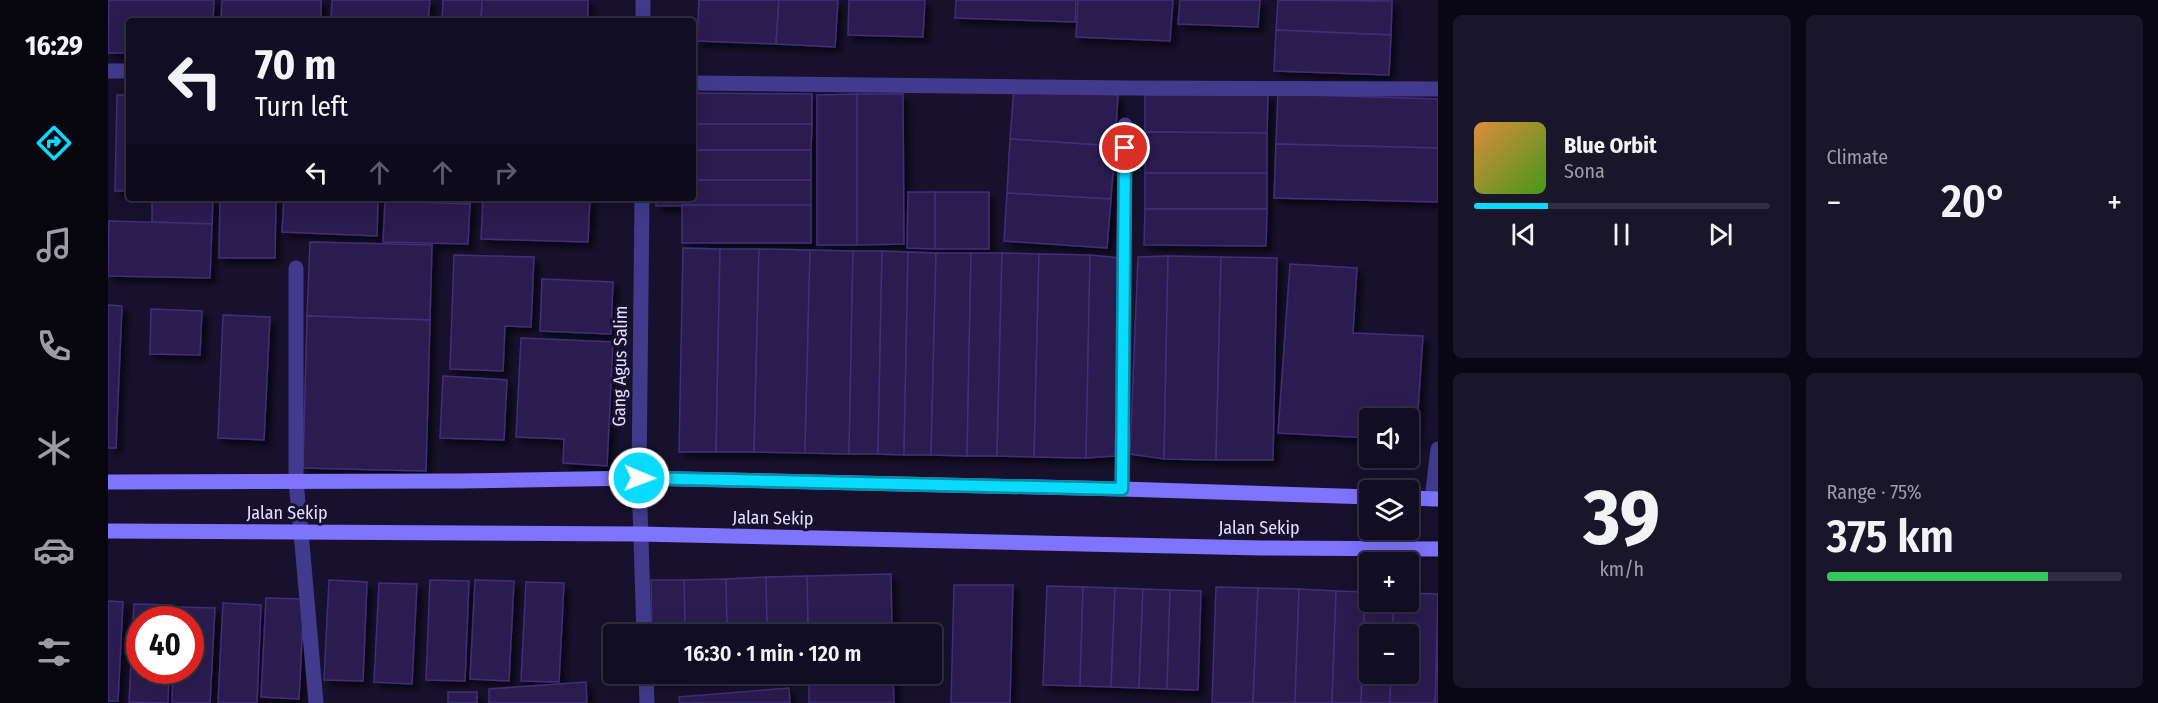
<!DOCTYPE html>
<meta charset="utf-8">
<style>
body{margin:0;font-family:"Fira Sans Condensed",sans-serif;background:#1a162a;color:#f1f3f6;height:100vh;display:flex;flex-direction:column;font-size:22px;white-space:nowrap}
*{box-sizing:border-box;margin:0}
p{font-size:20px;color:#9c9ca5}
.icon{flex:none;width:33px;height:33px;fill:none;stroke:currentColor;stroke-width:2;stroke-linecap:round;stroke-linejoin:round}
.map{position:relative;flex:1;overflow:hidden}
.sheet{display:flex;flex-direction:column;gap:15px;padding:15px;background:#090713;width:720px}
.sheet>*{flex:none}
.banner{position:absolute;left:18px;top:18px;width:570px;height:183px;border-radius:6px;box-shadow:0 6px 24px #0002,0 0 0 2px #302d40;background:#110d22;color:#f1f3f6;overflow:hidden}
.buttons{position:absolute;left:1251px;top:408px;display:grid;gap:12px}
.buttons a{display:grid;place-items:center;width:60px;height:60px;border-radius:6px;background:#110d22;box-shadow:0 6px 24px #0002,0 0 0 2px #302d40;font-size:30px}
.speed{position:absolute;left:18px;top:606px;display:flex;gap:12px;font-size:30px;font-weight:700;text-align:center}
.speed>*{display:grid;place-content:center;width:78px;height:78px;border-radius:50%;background:#110d22;box-shadow:0 6px 24px #0002,0 0 0 2px #302d40;line-height:1}
.speed .limit{border:9px solid #d22;background:#fff;color:#111}
.pin{position:absolute;display:grid;place-items:center;width:51px;height:51px;color:#fff;margin:-26px;border:3px solid #fff;border-radius:50%;box-shadow:0 2px 6px #0007}
.me{position:absolute;width:66px;margin:-33px;rotate:91deg;stroke-linejoin:round;filter:drop-shadow(0 0 4px #0008)}
.turn{display:flex;align-items:center;gap:21px;height:126px;padding:0 30px;font-size:27px}
.turn .icon{width:78px;height:78px;stroke-width:2.5}
.turn b{display:block;font-size:42px;line-height:51px}
.lanes{display:flex;align-items:center;height:57px;padding:0 30px;background:#0003;justify-content:center;gap:30px;direction:ltr}
.lanes .off{opacity:.35}
.big{font-size:45px;font-weight:600;line-height:1.1}
.sheet .card{flex:1;display:flex;flex-direction:column;justify-content:center;gap:9px;min-width:0;padding:0 21px;border-radius:9px;background:#1a162a}
.sheet .dial{align-items:center;gap:0}
.dial b{font-size:78px;line-height:1}
.song{display:flex;align-items:center;gap:18px}
.cover{width:72px;height:72px;border-radius:9px;background:linear-gradient(135deg,hsl(30 70% 55%),hsl(100 70% 35%))}
.played{height:6px;border-radius:3px;background:linear-gradient(90deg,#09dbff 25%,#302d40 25%)}
.keys{display:flex;justify-content:space-around;direction:ltr}
.heat{display:flex;justify-content:space-between;align-items:center;font-size:33px;direction:ltr}
.charge{height:9px;border-radius:4px;background:linear-gradient(90deg,#34c759 75%,#302d40 0)}
.sheet .tiles{flex:1;display:grid;gap:15px;grid-template-columns:repeat(2,1fr)}
.trip{position:absolute;left:495px;top:624px;width:339px;height:60px;border-radius:6px;background:#110d22;box-shadow:0 6px 24px #0002,0 0 0 2px #302d40;font-weight:600;line-height:60px;text-align:center}
main{display:flex;flex:1;min-height:0}
.tabs{display:flex;flex-direction:column;width:108px;justify-content:space-around;align-items:center;background:#07050e;color:#9c9ca5}
.tabs .icon{width:42px;height:42px}
.tabs .current{color:#09dbff}
.tabs b{font-size:27px;color:#f1f3f6}
.map>svg:first-child{display:block}
.building{fill:#291c4f;stroke:#412e7b;stroke-width:1.5;filter:url(#shadow)}
.lines{fill:none;stroke-linecap:round;stroke-linejoin:round}
.lane{stroke:#423b8d;stroke-width:15}
.street{stroke:#423b8d;stroke-width:15}
.secondary{stroke:#7e74ff;stroke-width:15}
.route-casing{stroke:#068ea6;stroke-width:15}
.route{stroke:#09dbff;stroke-width:10}
.labels{text-anchor:middle;stroke-width:6;stroke-linejoin:round;paint-order:stroke}
.street-label{font-size:18px;fill:#e3ddff;stroke:#17112d}
</style>
<main>
<nav class="tabs">
<b>16:29</b>
<svg class="icon current" aria-label="directions" viewBox="0 0 24 24"><path d="M12 3l9 9-9 9-9-9zM9 14v-3h6M13 9l2 2-2 2"/></svg>
<svg class="icon" aria-label="music" viewBox="0 0 24 24"><path d="M9 18V5l10-2v13"/><circle cx="6" cy="18" r="3"/><circle cx="16" cy="16" r="3"/></svg>
<svg class="icon" aria-label="phone" viewBox="0 0 24 24"><path d="M5 4h4l2 5-3 2q2 4 5 5l2-3 5 2v4C11 20 4 13 5 4z"/></svg>
<svg class="icon" aria-label="climate" viewBox="0 0 24 24"><path d="M12 3v18M4 7l16 10M4 17L20 7"/></svg>
<svg class="icon" aria-label="car" viewBox="0 0 24 24"><path d="M5 17H2v-5l4-1 3-4h7l3 4 3 1v5h-3M9 17h6M6 11h13"/><circle cx="7" cy="17" r="2"/><circle cx="17" cy="17" r="2"/></svg>
<svg class="icon" aria-label="filters" viewBox="0 0 24 24"><path d="M4 7h16M4 17h16"/><circle cx="9" cy="7" r="2"/><circle cx="15" cy="17" r="2"/></svg>
</nav>
<div class="map">
<svg width="1330" height="703" viewBox="0 0 1330 703">
<defs>
<filter id="shadow"><feDropShadow dx="5.5" dy="5.5" stdDeviation="3" flood-color="#0009"/></filter>
</defs>
<rect width="100%" height="100%" fill="#17112d"/>
<!-- building -->
<g class="building">
<polygon points="1,0 106,0 105,21 21,21 21,53 0,53"/>
<polygon points="114,0 213,0 213,21 113,21"/>
<polygon points="224,0 322,0 320,21 223,21"/>
<polygon points="335,0 374,0 373,21 334,21"/>
<polygon points="374,0 480,0 480,21 373,21"/>
<polygon points="591,0 671,0 668,44 589,41"/>
<polygon points="671,0 730,0 727,47 668,44"/>
<polygon points="741,0 817,0 815,37 740,35"/>
<polygon points="848,0 968,0 967,22 847,18"/>
<polygon points="970,0 1065,0 1062,41 968,37"/>
<polygon points="1072,0 1152,0 1150,27 1070,24"/>
<polygon points="1170,0 1284,1 1283,35 1168,30"/>
<polygon points="1168,30 1283,35 1281,75 1166,71"/>
<polygon points="906,88 1010,95 1007,146 902,139"/>
<polygon points="585,93 704,94 704,124 585,124"/>
<polygon points="749,94 749,245 709,245 709,95"/>
<polygon points="749,94 795,94 796,244 749,245"/>
<polygon points="1170,94 1330,99 1330,148 1168,144"/>
<polygon points="9,95 21,95 21,191 7,191"/>
<polygon points="1037,95 1160,95 1159,133 1037,132"/>
<polygon points="585,124 704,124 703,150 585,150"/>
<polygon points="1037,132 1159,133 1159,173 1037,173"/>
<polygon points="902,139 1007,146 1003,199 899,193"/>
<polygon points="1168,144 1330,148 1330,202 1166,198"/>
<rect x="585" y="150" width="118" height="30"/>
<rect x="1037" y="173" width="122" height="36"/>
<polygon points="585,180 703,180 703,205 548,206 548,198 585,198"/>
<polygon points="800,192 827,192 827,249 799,248"/>
<rect x="827" y="192" width="54" height="57"/>
<polygon points="899,193 1003,199 999,248 896,241"/>
<polygon points="44,198 105,198 104,224 44,222"/>
<polygon points="112,198 168,198 167,258 111,258"/>
<polygon points="176,198 270,198 269,236 174,232"/>
<polygon points="277,198 362,198 362,204 277,201"/>
<polygon points="375,198 482,198 480,242 373,239"/>
<polygon points="277,201 362,204 360,244 275,242"/>
<rect x="574" y="205" width="129" height="38"/>
<polygon points="1037,209 1159,209 1158,246 1036,245"/>
<polygon points="0,221 1,221 0,269"/>
<polygon points="1,221 104,224 102,278 0,276"/>
<polygon points="202,242 324,245 322,320 199,316"/>
<polygon points="575,248 612,249 608,452 571,452"/>
<polygon points="612,249 651,249 646,452 608,452"/>
<polygon points="651,249 702,250 697,453 646,452"/>
<polygon points="702,250 745,251 741,454 697,453"/>
<polygon points="745,251 774,251 770,454 741,454"/>
<polygon points="774,251 800,252 796,455 770,454"/>
<polygon points="800,252 828,253 823,455 796,455"/>
<polygon points="828,253 863,253 859,456 823,455"/>
<polygon points="863,253 894,253 889,456 859,456"/>
<polygon points="894,253 931,254 926,457 889,456"/>
<polygon points="931,254 982,255 978,458 926,457"/>
<polygon points="346,255 426,257 423,327 397,326 395,371 342,369"/>
<polygon points="982,255 1012,258 1007,456 978,458"/>
<polygon points="1060,256 1056,459 1022,454 1030,257"/>
<polygon points="1060,256 1113,257 1108,460 1056,459"/>
<polygon points="1113,257 1169,258 1165,460 1108,460"/>
<polygon points="1182,264 1249,268 1245,333 1315,336 1308,441 1300,441 1300,418 1262,418 1262,438 1170,433"/>
<polygon points="434,279 505,282 503,334 432,331"/>
<polygon points="0,305 14,306 8,448 0,448"/>
<polygon points="43,309 94,311 92,355 42,354"/>
<polygon points="115,315 162,317 156,440 110,438"/>
<polygon points="199,316 322,320 318,471 195,468"/>
<polygon points="413,338 505,342 499,466 455,463 456,439 408,437"/>
<polygon points="335,376 399,380 396,440 332,438"/>
<polygon points="783,574 784,634 700,634 699,576"/>
<polygon points="699,576 700,634 659,634 658,577"/>
<polygon points="658,577 659,634 619,634 618,579"/>
<polygon points="618,579 619,634 577,634 576,580"/>
<polygon points="221,580 259,582 255,681 216,680"/>
<polygon points="322,580 361,581 357,681 318,680"/>
<polygon points="367,580 406,581 401,681 362,679"/>
<polygon points="543,580 576,580 577,634 544,634"/>
<polygon points="418,582 456,583 451,682 413,681"/>
<polygon points="271,583 309,584 304,684 266,682"/>
<polygon points="846,585 905,585 902,703 843,703"/>
<polygon points="939,586 975,587 972,686 935,685"/>
<polygon points="975,587 1007,588 1003,687 972,686"/>
<polygon points="1108,587 1150,588 1145,703 1104,703"/>
<polygon points="1007,588 1035,589 1031,688 1003,687"/>
<polygon points="1150,588 1191,589 1187,703 1145,703"/>
<polygon points="1035,589 1062,590 1059,689 1031,688"/>
<polygon points="1191,589 1228,591 1224,703 1187,703"/>
<polygon points="1062,590 1093,591 1090,690 1059,689"/>
<polygon points="1228,591 1257,592 1253,703 1224,703"/>
<polygon points="1257,592 1262,592 1262,602 1286,602 1284,634 1262,634 1262,674 1283,674 1282,703 1253,703"/>
<polygon points="1300,593 1330,594 1327,703 1282,703 1283,674 1300,674 1300,634 1284,634 1286,602 1300,602"/>
<polygon points="158,598 196,599 191,699 153,697"/>
<polygon points="0,601 15,602 10,701 0,701"/>
<polygon points="115,603 153,605 149,703 110,703"/>
<polygon points="26,604 64,605 64,620 32,620 32,670 61,670 60,703 21,702"/>
<polygon points="69,607 107,608 102,703 64,703 65,670 82,670 82,620 68,620"/>
<polygon points="1330,631 1330,703 1327,703"/>
<polygon points="545,674 577,674 577,678 545,680"/>
<polygon points="577,674 620,674 620,677 577,678"/>
<polygon points="620,674 660,674 660,676 620,677"/>
<polygon points="660,674 700,674 701,676 660,676"/>
<polygon points="700,674 767,674 701,676"/>
<polygon points="785,674 786,703 701,703 701,676"/>
<polygon points="478,682 479,703 381,703 381,689"/>
<polygon points="681,688 682,703 572,703 571,697"/>
<rect x="340" y="692" width="29" height="11"/>
</g>
<g class="lines">
<!-- lane -->
<polyline class="lane" points="188,268 188,482 193,532"/>
<!-- street -->
<g class="street">
<polyline points="535,0 535,21"/>
<polyline points="0,71 21,71"/>
<polyline points="585,83 1021,88 1330,89"/>
<polyline points="534,198 531,478 536,634"/>
<polyline points="1014,489 1017,125"/>
<polyline points="1324,499 1330,449"/>
<polyline points="193,532 208,703"/>
<polyline points="538,674 539,703"/>
</g>
<!-- secondary -->
<g class="secondary">
<polyline points="0,482 353,481 531,478 1014,489 1262,497"/>
<polyline points="1300,498 1330,499"/>
<polyline points="0,531 531,534 1153,548 1330,549"/>
</g>
</g>
<g class="lines">
<!-- route casing -->
<g class="route-casing">
<polyline id="route" points="531,478 1014,489 1017,148"/>
</g>
<!-- route -->
<use href="#route" class="route"/>
</g>
<g class="labels">
<!-- street labels -->
<g class="street-label">
<text transform="translate(512 366) rotate(-89)" y="6">Gang Agus Salim</text>
<text x="179" y="519">Jalan Sekip</text>
<text transform="translate(665 518) rotate(1)" y="6">Jalan Sekip</text>
<text x="1151" y="534">Jalan Sekip</text>
</g>
</g>
</svg>
<div class="buttons">
<a><svg class="icon" aria-label="sound" viewBox="0 0 24 24"><path d="M4 9h4l5-4v14l-5-4H4zM17 9q2 3 0 6"/></svg></a>
<a><svg class="icon" aria-label="layers" viewBox="0 0 24 24"><path d="M12 4l9 5-9 5-9-5zM3 14l9 5 9-5"/></svg></a>
<a>+</a>
<a>−</a>
</div>
<div class="speed"><div class="limit">40</div></div>
<div class="pin" style="left:1017px;top:148px;background:#d93025"><svg class="icon" aria-label="arrive" viewBox="0 0 24 24"><path d="M6 21V4h12l-3 4 3 4H6"/></svg></div>
<svg class="me" style="left:531px;top:478px" viewBox="-20 -20 40 40"><circle r="17" fill="#09dbff" stroke="#fff" stroke-width="3"/><path d="M0-11L8 9 0 5-8 9z" fill="#fff"/></svg>
<div class="trip">16:30 · 1 min · 120 m</div>
<div class="banner">
<div class="turn"><svg class="icon" aria-label="left" viewBox="0 0 24 24"><path d="M17 20v-9H6M10 6l-5 5 5 5"/></svg><div><b>70 m</b>Turn left</div></div>
<div class="lanes"><svg class="icon" aria-label="left" viewBox="0 0 24 24"><path d="M17 20v-9H6M10 6l-5 5 5 5"/></svg><svg class="icon off" aria-label="ahead" viewBox="0 0 24 24"><path d="M12 20V5M6 11l6-6 6 6"/></svg><svg class="icon off" aria-label="ahead" viewBox="0 0 24 24"><path d="M12 20V5M6 11l6-6 6 6"/></svg><svg class="icon off" aria-label="right" viewBox="0 0 24 24"><path d="M7 20v-9h11M14 6l5 5-5 5"/></svg></div>
</div>
</div>
<section class="sheet">
<div class="tiles">
<div class="card">
<div class="song"><i class="cover"></i><div><b>Blue Orbit</b><p>Sona</p></div></div>
<div class="played"></div>
<div class="keys"><svg class="icon" aria-label="previous" viewBox="0 0 24 24"><path d="M18 5L8 12l10 7zM5 5v14"/></svg><svg class="icon" aria-label="pause" viewBox="0 0 24 24"><path d="M8 5v14M16 5v14"/></svg><svg class="icon" aria-label="next" viewBox="0 0 24 24"><path d="M6 5l10 7-10 7zM19 5v14"/></svg></div>
</div>
<div class="card"><p>Climate</p>
<div class="heat"><a>−</a><b class="big">20°</b><a>+</a></div>
</div>
<div class="card dial"><b>39</b><p>km/h</p></div>
<div class="card"><p>Range · 75%</p><b class="big">375 km</b><div class="charge"></div></div>
</div>
</section>
</main>
